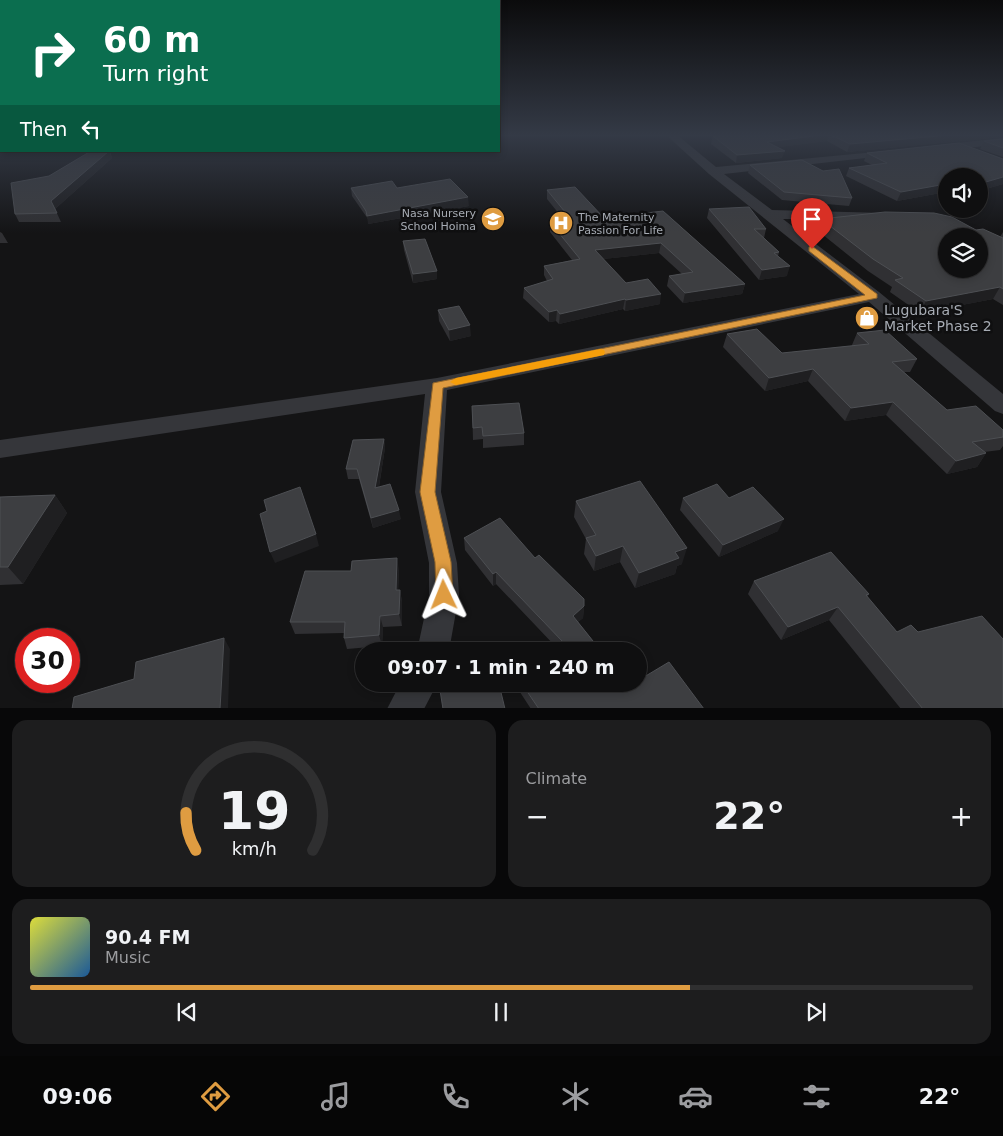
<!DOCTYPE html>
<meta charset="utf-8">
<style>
body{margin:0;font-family:"DejaVu Sans",sans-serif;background:#1d1d1e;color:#f1f3f6;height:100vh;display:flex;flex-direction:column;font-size:19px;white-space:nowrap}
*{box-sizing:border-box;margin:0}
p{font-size:16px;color:#9b9c9f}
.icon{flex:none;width:28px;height:28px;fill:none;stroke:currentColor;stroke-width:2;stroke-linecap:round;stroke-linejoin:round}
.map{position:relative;height:708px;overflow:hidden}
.side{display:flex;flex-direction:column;gap:12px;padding:12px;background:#080809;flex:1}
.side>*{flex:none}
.banner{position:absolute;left:0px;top:0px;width:500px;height:152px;box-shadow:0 2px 8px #0003,0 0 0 1px #2f2f30;background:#0b6e4f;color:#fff;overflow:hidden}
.fabs{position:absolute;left:938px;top:168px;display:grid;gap:10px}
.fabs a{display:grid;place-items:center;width:50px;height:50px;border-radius:50%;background:#0f0f10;box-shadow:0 2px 8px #0003,0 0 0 1px #2f2f30;font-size:25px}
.speed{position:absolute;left:15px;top:628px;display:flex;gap:10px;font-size:25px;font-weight:700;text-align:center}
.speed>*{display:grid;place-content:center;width:65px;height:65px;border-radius:50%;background:#0f0f10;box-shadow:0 2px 8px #0003,0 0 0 1px #2f2f30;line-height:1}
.speed .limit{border:8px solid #d22;background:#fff;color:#111}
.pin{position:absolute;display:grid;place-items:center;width:42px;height:42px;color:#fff;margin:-51px -21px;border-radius:50% 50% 50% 0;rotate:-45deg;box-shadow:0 0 5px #0007}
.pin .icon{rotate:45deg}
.me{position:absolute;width:55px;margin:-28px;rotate:358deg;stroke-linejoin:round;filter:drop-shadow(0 0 4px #0008)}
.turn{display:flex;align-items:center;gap:18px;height:105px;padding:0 20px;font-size:22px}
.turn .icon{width:65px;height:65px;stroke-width:2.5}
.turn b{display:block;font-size:35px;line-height:42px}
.then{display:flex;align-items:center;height:48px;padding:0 20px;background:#0003;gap:10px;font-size:19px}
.big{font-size:38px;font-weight:600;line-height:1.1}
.side .card{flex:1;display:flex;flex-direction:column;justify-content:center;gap:8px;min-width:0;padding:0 18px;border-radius:15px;background:#1d1d1e}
.side .dial{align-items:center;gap:0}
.dial svg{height:130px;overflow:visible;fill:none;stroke:#2f2f30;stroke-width:7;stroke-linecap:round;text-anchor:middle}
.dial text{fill:#f1f3f6;stroke:none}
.song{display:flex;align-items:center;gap:15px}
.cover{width:60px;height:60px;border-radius:8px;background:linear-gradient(135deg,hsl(60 70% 55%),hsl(210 70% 35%))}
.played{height:5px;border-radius:2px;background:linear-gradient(90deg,#df9c41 70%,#2f2f30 70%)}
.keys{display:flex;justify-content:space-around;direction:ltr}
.heat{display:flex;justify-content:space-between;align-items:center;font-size:28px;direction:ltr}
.side .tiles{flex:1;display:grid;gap:12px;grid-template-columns:1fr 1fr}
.card:last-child{grid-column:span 2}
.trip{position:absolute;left:355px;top:642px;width:292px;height:50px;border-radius:25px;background:#0f0f10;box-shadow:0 2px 8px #0003,0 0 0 1px #2f2f30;font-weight:600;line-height:50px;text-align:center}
.tab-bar{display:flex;height:80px;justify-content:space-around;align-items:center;background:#060606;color:#9b9c9f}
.tab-bar .icon{width:35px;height:35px}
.tab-bar .current{color:#df9c41}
.tab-bar b{font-size:22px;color:#f1f3f6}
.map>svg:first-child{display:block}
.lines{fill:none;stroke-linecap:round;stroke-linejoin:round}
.street{fill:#35363a;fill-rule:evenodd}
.wall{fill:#303033}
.shaded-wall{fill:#1f1f21}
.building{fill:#3d3e41;stroke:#4d4f53;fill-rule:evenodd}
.route{fill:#df9c41;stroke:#91652a}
.slow{fill:#f59e0b}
.labels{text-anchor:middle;stroke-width:5;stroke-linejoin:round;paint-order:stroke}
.far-poi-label{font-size:11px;fill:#a7acb4;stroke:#0f0f10;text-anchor:end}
.poi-label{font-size:14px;fill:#a7acb4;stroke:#0f0f10;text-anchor:start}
</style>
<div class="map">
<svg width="1003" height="709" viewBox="0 0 1003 709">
<rect width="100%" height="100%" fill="#141415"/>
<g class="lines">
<!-- street -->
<g class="street">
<polygon points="665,134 676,134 716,167 896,150 898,152 892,155 724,174 772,210 885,213 887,216 885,219 880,220 783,219 879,292 1003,394 1003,414 995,411 869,302 447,390 441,492 457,563 459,595 449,651 417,651 429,595 429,563 415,492 425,394 0,458 0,440 437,378 859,294 709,174"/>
<polygon points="1003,138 1003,144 939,151 933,148 939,145"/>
<polygon points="400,684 437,684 424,709 387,709"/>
</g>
</g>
<!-- wall -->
<g class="wall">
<polygon points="713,134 1003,134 1003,137 847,152 827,141 778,147 782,158 736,163 711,144 713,136 717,136"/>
<polygon points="1003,139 1003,157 980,149 984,141"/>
<polygon points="959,143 1003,159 1003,184 979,191 979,176 946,176 946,192 897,201 846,176 849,168 872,165 864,161 867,153"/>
<polygon points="91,151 110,151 112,158 55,209 61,222 19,222 15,214 49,176"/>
<polygon points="750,165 852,198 849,206 782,200 748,173"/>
<polygon points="351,188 397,188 469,206 368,224 368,219 352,196"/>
<polygon points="547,190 604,218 663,211 745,284 742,294 683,303 667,286 669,276 682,274 659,253 603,259 626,283 660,304 625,311 623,309 559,324 556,321 549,322 523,298 524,288 547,281 544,275 544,266 572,260 550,232 550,222 560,215 547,199"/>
<polygon points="709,209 766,229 764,238 779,252 778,256 787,276 759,280 707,218"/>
<polygon points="821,219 976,230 1000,237 1003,232 1003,305 993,299 920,313 890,292 892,287 868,271 817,230"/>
<polygon points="0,232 2,233 8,243 0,243"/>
<polygon points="403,241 437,279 413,283 404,250"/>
<polygon points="438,310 471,336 450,341 439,321"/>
<polygon points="857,333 917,359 910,372 904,372 947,410 1003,430 1003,446 1000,450 984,452 986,453 977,467 947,474 886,415 845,421 808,381 765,391 723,347 727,334 782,353 852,346 852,345"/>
<polygon points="472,406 524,433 524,445 483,448 483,439 473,440"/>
<polygon points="384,439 385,448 379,487 401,519 373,528 359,479 348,479 346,469"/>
<polygon points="55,495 67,513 23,584 0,585 0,497"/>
<polygon points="683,498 729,498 778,531 719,557 680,510"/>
<polygon points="576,501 682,564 677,566 675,574 635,588 620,562 594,571 584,554 586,539 574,517"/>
<polygon points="464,538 535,558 584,606 583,618 578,622 601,651 556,647 496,584 493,586 465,550"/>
<polygon points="399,570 398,590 400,590 402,602 402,626 383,627 382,646 347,649 344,638 344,633 295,634 290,622 351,571"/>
<polygon points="754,581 869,594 867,597 897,632 918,632 1003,709 901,709 829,620 781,640 748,594"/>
<polygon points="516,684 628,684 629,686 704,709 531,709 516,686"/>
</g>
<!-- shaded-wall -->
<g class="shaded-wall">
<polygon points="829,134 827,141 765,149 767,142"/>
<polygon points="960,134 1003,134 1003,137 847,152 850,144"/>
<polygon points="109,151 112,158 55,209 51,201"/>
<polygon points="785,151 782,158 736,163 737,155"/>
<polygon points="1003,177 1003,184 979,191 979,184"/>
<polygon points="946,184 946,192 897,201 901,192"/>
<polygon points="468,197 469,206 368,224 367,216"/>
<polygon points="661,243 659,253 594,260 595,250"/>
<polygon points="790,266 787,276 759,280 762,270"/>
<polygon points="437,271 437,279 413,283 413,274"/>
<polygon points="745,284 742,294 683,303 685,293"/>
<polygon points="1000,287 993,299 920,313 926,301"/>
<polygon points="661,294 660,304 625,311 626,300"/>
<polygon points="625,299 623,309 559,324 560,314"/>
<polygon points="557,310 556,321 549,322 549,312"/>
<polygon points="470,325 471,336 450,341 449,330"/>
<polygon points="813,369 808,381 765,391 769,378"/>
<polygon points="893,402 886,415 845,421 851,408"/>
<polygon points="384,439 385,448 377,498 375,488"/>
<polygon points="986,453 977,467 947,474 956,461"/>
<polygon points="55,495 67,513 23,584 8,567"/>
<polygon points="399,510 401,519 373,528 371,518"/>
<polygon points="784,519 778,531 719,557 723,545"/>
<polygon points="316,534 319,546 275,563 270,552"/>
<polygon points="623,546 620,562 594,571 596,556"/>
<polygon points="687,548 682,564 677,566 675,574 635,588 639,573 675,552"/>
<polygon points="397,558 399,570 398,602 396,590"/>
<polygon points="496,572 496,584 493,586 493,574"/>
<polygon points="400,590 402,602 402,626 399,614"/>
<polygon points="584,606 583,618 571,628 573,616"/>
<polygon points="838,607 829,620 781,640 788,627"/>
<polygon points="380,616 383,627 382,646 379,635"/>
<polygon points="224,638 230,649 228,709 220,709"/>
</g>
<!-- building -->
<g class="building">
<polygon points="730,134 960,134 850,144 829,134 767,142 785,151 737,155 713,136 731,134"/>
<polygon points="1003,139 1003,148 984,141"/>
<polygon points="959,143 1003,159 1003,177 979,184 979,176 946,176 946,184 901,192 849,168 887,163 867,153"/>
<polygon points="91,151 109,151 51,201 57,213 15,214 11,183 49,176"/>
<polygon points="802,160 823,171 839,169 852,198 784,192 750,165"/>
<polygon points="450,179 468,197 367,216 366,211 351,188 392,181 397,188"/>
<polygon points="575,187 604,218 663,211 745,284 685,293 669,276 693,272 661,243 595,250 626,283 648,279 661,294 626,300 625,299 560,314 557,310 549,312 524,288 553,279 544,266 580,259 550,222 561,214 570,223 574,223 547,190"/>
<polygon points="749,207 766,229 754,229 779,252 774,253 790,266 762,270 709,209"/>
<path d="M885 212 934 213 952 217 976 230 983 229 1003 238V289L1000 287 926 301 895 280 903 278 873 259 821 219ZM946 236H979V269H946Z"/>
<polygon points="425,239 437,271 413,274 403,241"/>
<polygon points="459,306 470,325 449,330 438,310"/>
<polygon points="757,329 782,353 869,344 857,333 885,330 917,359 892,362 947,410 976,406 1003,430 1003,437 972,442 986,453 956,461 893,402 851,408 813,369 769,378 727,334"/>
<polygon points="519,403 524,433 483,436 482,427 473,428 472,406"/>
<polygon points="384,439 375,488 390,484 399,510 371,518 357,469 346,469 353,440"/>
<polygon points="640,481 687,548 675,552 679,558 639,573 623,546 596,556 586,538 596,535 576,501"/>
<polygon points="717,484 729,498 753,487 784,519 723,545 683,498"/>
<polygon points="300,487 316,534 270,552 260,514 267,511 264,500"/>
<polygon points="55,495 8,567 0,567 0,497"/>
<polygon points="500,518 535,558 539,555 584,599 584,606 573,616 601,651 549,651 563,642 496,572 493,574 464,538"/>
<polygon points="831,552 869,594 866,595 897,632 911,625 918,632 982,616 1003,639 1003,709 923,709 838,607 788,627 754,581"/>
<polygon points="397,558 396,590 400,590 399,614 380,616 379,635 344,638 345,622 290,622 305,571 351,571 352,561"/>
<polygon points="224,638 220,709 72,709 74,697 134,679 136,662"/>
<polygon points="669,662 704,709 539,709 522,684 628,684 629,686 633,684 639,684 639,680"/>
<polygon points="439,684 499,684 505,709 443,709"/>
</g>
<!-- sky -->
<linearGradient id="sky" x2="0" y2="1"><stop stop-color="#0b0b0c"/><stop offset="0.58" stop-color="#343a46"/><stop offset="1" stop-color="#343a46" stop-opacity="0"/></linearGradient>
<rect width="1003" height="233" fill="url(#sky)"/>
<!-- route -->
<polygon class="route" points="812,246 877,294 877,298 443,388 435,492 451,562 453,595 450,600 444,603 438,600 436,595 435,562 420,492 433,383 865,295 809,251 809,247"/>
<!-- slow -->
<polygon class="slow" points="600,349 604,350 605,352 604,355 456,385 450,382 456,378"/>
<!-- icons -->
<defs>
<g id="school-disc" transform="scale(1.25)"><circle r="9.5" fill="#df9c41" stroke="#0f0f10"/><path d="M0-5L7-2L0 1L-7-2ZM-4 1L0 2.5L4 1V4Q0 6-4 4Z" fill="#fff"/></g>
<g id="hospital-disc" transform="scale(1.25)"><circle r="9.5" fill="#df9c41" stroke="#0f0f10"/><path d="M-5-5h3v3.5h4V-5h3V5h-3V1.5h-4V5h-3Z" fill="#fff"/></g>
<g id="shop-disc" transform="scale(1.25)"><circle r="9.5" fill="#df9c41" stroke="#0f0f10"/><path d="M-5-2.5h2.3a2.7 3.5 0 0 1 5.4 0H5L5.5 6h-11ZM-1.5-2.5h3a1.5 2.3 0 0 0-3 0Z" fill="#fff"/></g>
</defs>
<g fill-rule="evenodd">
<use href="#school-disc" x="493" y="219"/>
<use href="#hospital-disc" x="561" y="223"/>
<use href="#shop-disc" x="867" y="318"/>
</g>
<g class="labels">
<!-- far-poi labels -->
<g class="far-poi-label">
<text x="476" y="217">Nasa Nursery<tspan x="476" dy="13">School Hoima</tspan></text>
<text x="578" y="221" text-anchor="start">The Maternity<tspan x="578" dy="13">Passion For Life</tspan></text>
</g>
<!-- poi labels -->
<g class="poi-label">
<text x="884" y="315">Lugubara'S<tspan x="884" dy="16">Market Phase 2</tspan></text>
</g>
</g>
</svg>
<div class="fabs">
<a><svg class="icon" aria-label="sound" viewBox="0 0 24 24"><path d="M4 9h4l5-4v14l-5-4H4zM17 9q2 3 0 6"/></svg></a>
<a><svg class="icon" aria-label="layers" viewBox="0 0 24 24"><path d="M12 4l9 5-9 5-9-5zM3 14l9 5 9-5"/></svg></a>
</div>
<div class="speed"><div class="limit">30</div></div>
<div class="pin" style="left:812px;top:249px;background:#d93025"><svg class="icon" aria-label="arrive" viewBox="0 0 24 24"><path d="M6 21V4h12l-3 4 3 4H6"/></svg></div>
<svg class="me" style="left:444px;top:595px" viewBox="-20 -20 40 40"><path d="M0-17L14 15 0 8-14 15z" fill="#df9c41" stroke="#fff" stroke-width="4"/></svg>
<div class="trip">09:07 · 1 min · 240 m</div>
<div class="banner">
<div class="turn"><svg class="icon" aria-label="right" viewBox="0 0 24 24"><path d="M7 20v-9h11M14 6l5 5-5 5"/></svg><div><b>60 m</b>Turn right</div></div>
<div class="then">Then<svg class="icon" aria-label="left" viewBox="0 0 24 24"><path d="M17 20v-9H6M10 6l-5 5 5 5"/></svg></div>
</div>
</div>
<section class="side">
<div class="tiles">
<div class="card dial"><svg viewBox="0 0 100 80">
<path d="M14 69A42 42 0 1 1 86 69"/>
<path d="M14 69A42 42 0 0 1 8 46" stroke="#df9c41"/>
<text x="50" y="56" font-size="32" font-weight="700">19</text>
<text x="50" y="72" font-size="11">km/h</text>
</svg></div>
<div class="card"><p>Climate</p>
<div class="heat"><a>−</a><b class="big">22°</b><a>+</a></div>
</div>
<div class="card">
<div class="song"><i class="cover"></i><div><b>90.4 FM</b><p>Music</p></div></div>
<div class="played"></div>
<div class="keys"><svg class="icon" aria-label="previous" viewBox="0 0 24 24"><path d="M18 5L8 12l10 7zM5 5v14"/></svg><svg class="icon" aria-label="pause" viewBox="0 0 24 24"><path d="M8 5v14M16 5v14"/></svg><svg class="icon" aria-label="next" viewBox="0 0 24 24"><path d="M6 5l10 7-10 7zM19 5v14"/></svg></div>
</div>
</div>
</section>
<nav class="tab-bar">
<b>09:06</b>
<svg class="icon current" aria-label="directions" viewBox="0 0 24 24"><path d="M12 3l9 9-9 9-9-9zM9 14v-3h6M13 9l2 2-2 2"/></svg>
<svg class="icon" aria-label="music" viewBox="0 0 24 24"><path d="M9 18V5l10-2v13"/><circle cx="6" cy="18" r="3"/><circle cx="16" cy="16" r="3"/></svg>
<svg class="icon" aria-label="phone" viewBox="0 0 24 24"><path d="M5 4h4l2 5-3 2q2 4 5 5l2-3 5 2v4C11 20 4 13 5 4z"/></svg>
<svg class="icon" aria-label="climate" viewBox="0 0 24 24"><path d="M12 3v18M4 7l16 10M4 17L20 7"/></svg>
<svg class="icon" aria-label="car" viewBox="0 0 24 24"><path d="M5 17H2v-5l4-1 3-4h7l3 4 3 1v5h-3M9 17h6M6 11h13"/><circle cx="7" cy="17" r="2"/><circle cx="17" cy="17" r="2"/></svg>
<svg class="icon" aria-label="filters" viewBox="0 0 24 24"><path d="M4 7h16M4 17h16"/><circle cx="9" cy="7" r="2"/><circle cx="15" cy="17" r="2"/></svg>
<b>22°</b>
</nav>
